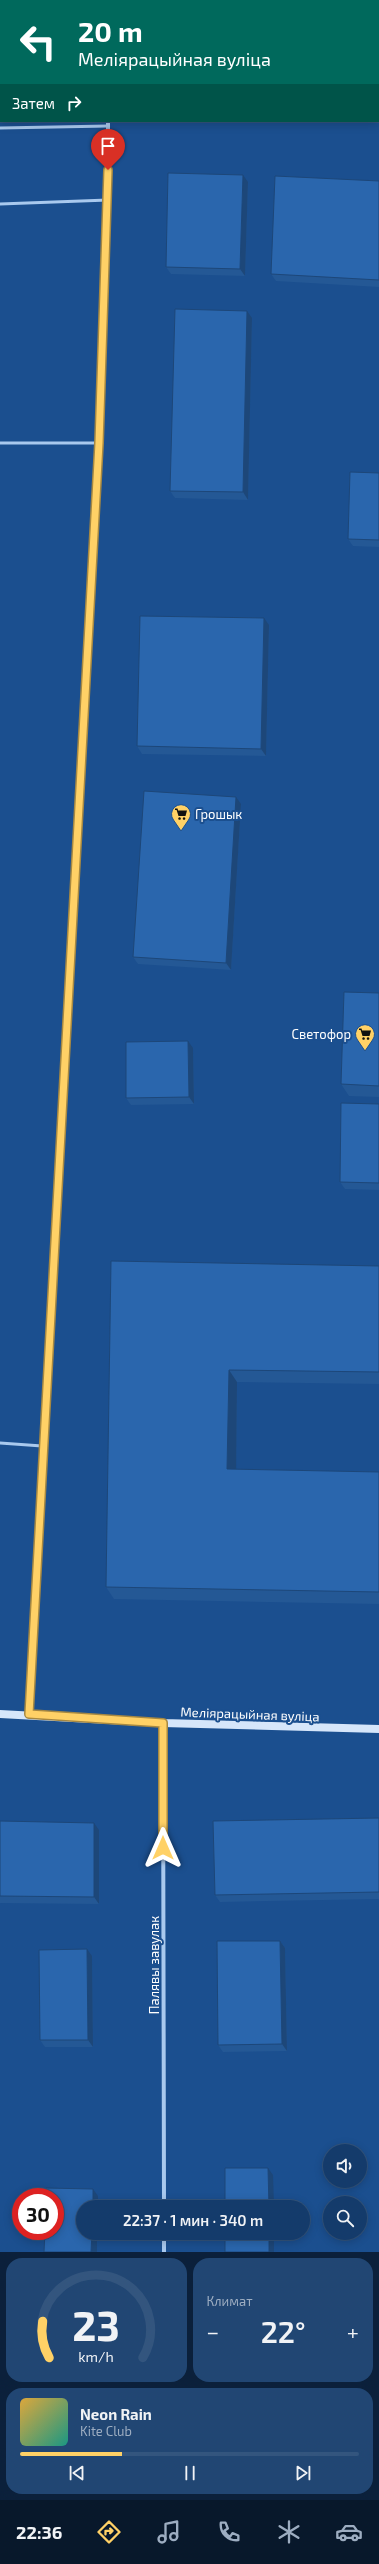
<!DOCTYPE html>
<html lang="ru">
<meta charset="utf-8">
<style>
body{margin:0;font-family:"Exo 2",sans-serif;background:#214673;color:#f1f3f6;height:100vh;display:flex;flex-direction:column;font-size:15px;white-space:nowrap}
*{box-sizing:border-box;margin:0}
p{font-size:13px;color:#9dadc1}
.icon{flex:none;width:22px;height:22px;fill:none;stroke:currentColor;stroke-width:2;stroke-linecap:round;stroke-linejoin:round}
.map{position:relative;height:2252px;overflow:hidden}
.sheet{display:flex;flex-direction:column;gap:6px;padding:6px;background:#0b203b;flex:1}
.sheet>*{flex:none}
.guide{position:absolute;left:0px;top:0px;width:379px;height:122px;box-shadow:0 2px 10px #0003,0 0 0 1px #33557e;background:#00695c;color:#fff;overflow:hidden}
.controls{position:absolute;left:323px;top:2144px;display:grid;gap:8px}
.controls a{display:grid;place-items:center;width:44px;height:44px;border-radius:50%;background:#143b6b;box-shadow:0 2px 10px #0003,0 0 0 1px #33557e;font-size:20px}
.speed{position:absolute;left:12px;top:2188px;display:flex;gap:8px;font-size:20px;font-weight:700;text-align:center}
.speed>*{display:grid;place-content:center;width:52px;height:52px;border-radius:50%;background:#143b6b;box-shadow:0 2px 10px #0003,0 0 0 1px #33557e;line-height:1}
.speed .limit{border:6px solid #d22;background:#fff;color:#111}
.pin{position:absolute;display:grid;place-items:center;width:34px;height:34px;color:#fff;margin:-41px -17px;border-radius:50% 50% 50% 0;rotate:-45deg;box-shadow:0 0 4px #0007}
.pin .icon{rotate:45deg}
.me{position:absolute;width:44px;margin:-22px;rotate:0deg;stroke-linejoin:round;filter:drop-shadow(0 0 3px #0008)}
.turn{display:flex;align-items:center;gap:14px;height:84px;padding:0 12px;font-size:18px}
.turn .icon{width:52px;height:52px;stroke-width:2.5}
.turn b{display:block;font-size:28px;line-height:34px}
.then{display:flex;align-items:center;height:38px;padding:0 12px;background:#0003;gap:8px;font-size:15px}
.big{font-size:30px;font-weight:600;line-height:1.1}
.sheet .card{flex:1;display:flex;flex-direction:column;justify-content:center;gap:6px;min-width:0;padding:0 14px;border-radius:16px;background:#214673}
.sheet .dial{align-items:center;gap:0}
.dial svg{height:104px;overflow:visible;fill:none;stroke:#33557e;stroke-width:7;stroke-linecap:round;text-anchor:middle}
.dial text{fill:#f1f3f6;stroke:none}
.song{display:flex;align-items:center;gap:12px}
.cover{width:48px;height:48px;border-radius:6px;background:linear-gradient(135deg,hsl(40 70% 55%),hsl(170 70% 35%))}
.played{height:4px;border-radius:2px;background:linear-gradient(90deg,#ffd166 30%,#33557e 30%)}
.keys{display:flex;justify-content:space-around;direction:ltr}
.heat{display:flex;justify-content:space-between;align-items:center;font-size:22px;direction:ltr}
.sheet .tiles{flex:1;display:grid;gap:6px;grid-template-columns:1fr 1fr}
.card:last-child{grid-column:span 2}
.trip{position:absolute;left:76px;top:2200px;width:234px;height:40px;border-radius:20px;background:#143b6b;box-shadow:0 2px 10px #0003,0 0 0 1px #33557e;font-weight:600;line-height:40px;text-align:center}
.tabs{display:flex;height:64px;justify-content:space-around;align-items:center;background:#08182b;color:#9dadc1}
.tabs .icon{width:28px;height:28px}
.tabs .active{color:#ffd166}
.tabs b{font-size:18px;color:#f1f3f6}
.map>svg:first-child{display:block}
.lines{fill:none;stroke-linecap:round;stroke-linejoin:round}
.lane{stroke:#a9c9ee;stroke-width:3}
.street{stroke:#a9c9ee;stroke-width:4}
.secondary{stroke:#d6e6fa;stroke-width:8}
.wall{fill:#245895}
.shaded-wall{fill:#1d4779}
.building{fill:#2a66ad;stroke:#1d4779}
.route-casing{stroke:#a68842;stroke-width:10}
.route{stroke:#ffd166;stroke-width:7}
.labels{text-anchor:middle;stroke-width:4;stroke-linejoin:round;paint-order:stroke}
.poi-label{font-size:13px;fill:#fff;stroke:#1b4f8f;text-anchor:start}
.street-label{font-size:13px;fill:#fff;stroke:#1b4f8f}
</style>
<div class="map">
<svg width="379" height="2252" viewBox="0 0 379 2252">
<rect width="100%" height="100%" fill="#1b4f8f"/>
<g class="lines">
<!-- lane -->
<g class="lane">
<polyline points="0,12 1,12"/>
<polyline points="0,128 108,126"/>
<polyline points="0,204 108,200"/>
<polyline points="0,443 99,443"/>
<polyline points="0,1443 42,1446"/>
</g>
<!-- street -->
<g class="street">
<polyline points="114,1 114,0"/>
<polyline points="29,1714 99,443 108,200 108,121"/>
<polyline points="163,1723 164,2207"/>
<polyline points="164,2233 164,2252"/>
</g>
<!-- secondary -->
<polyline class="secondary" points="0,1714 163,1723 379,1729"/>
</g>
<!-- wall -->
<g class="wall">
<rect x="0" y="24" width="1" height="84"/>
<polygon points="379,181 379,287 276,281 271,274"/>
<polygon points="248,182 245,276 171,274 166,267"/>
<polygon points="252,318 248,500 175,498 170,491"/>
<polygon points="379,473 379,547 353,546 348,539"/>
<polygon points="269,625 266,756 142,754 137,746"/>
<polygon points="241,804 231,970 138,964 133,957"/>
<polygon points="379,993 379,1097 349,1096 341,1084"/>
<polygon points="193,1048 194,1104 131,1105 126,1098"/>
<polygon points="379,1104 379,1190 345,1189 340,1182"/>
<polygon points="111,1261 379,1266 379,1384 237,1382 236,1469 379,1472 379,1604 114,1599 106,1587"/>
<polygon points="379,1818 379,1899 220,1902 215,1895"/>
<polygon points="0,1821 99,1830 99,1904 0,1903"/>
<polygon points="280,1941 285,1948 287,2051 223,2052 218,2045"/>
<polygon points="92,1956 93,2047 45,2047 40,2040"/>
</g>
<!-- shaded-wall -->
<g class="shaded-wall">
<polygon points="243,175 248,182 245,276 240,269"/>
<polygon points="247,311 252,318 248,500 243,492"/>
<polygon points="264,618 269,625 266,756 261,749"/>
<polygon points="236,797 241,804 231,970 226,963"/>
<polygon points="188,1041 193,1048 194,1104 189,1097"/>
<polygon points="229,1370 237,1382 236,1481 227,1469"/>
<polygon points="94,1823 99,1830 99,1904 94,1897"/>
<polygon points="280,1941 285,1948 287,2051 282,2044"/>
<polygon points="87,1949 92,1956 93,2047 88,2040"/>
<polygon points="268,2168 273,2175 274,2207 269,2207"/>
<polygon points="93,2189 98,2196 98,2207 93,2207"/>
<polygon points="92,2233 97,2233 97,2252 91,2252"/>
<rect x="269" y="2233" width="5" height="19"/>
</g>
<!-- building -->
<g class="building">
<rect x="0" y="24" width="1" height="77"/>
<polygon points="168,173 243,175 240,269 166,267"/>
<polygon points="275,176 379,181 379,280 271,274"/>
<polygon points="175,309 247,311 243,492 170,491"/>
<polygon points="350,472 379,473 379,540 348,539"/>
<polygon points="140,616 264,618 261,749 137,746"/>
<polygon points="144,791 236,797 226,963 133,957"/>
<polygon points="344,992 379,993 379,1086 341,1084"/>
<polygon points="188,1041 189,1097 126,1098 126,1042"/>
<polygon points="341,1103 379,1104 379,1183 340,1182"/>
<polygon points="111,1261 379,1266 379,1372 229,1370 227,1469 379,1472 379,1592 106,1587"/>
<polygon points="379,1818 379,1892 215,1895 213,1821"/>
<polygon points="0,1821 94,1823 94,1897 0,1896"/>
<polygon points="217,1941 280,1941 282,2044 218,2045"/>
<polygon points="87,1949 88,2040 40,2040 39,1950"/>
<polygon points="225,2168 268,2168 269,2207 225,2207"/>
<polygon points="46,2188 93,2189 93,2207 83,2207 83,2233 92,2233 91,2252 44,2252 45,2231 55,2231 55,2197 46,2197"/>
<rect x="225" y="2233" width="44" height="19"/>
</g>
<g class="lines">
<!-- route casing -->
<g class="route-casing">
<polyline id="route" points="108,170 99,443 29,1714 163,1723 163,1848"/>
</g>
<!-- route -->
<use href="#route" class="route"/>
</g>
<!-- icons -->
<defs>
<g id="supermarket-pin" transform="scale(1)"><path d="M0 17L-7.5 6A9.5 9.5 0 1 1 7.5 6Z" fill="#ffd166" stroke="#1b4f8f"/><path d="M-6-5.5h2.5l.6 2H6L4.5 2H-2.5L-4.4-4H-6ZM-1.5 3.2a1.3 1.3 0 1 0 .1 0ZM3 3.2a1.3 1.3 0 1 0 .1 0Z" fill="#111"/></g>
</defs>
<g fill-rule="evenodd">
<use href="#supermarket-pin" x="181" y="814"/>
<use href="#supermarket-pin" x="365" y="1034"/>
</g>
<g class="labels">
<!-- poi labels -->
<g class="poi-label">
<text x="195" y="819">Грошык</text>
<text x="351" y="1039" text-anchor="end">Светофор</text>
</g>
<!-- street labels -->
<g class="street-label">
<text transform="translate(250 1714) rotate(2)" y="5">Меліярацыйная вуліца</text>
<text transform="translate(154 1965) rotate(-90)" y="5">Палявы завулак</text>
</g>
</g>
</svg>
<div class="controls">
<a><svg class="icon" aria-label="sound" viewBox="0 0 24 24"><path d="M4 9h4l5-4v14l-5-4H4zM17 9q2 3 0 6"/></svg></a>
<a><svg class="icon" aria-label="search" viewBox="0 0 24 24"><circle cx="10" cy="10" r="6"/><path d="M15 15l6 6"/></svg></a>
</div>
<div class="speed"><div class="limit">30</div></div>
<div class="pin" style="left:108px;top:170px;background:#d93025"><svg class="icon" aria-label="arrive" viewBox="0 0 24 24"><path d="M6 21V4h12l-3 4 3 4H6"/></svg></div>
<svg class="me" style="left:163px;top:1848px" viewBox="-20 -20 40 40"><path d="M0-17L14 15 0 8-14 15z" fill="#ffd166" stroke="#fff" stroke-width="4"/></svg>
<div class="trip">22:37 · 1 мин · 340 m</div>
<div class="guide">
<div class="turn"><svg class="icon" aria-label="left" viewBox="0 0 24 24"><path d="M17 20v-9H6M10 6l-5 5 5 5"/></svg><div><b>20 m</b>Меліярацыйная вуліца</div></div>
<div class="then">Затем<svg class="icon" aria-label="right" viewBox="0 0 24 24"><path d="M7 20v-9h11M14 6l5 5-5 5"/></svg></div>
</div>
</div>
<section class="sheet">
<div class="tiles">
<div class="card dial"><svg viewBox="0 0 100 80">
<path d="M14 69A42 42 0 1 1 86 69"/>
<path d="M14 69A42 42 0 0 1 9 41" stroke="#ffd166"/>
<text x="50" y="56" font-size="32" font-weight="700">23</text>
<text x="50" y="72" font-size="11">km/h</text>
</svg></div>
<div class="card"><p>Климат</p>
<div class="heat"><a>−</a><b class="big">22°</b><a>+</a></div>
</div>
<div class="card">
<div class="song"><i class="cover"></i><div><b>Neon Rain</b><p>Kite Club</p></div></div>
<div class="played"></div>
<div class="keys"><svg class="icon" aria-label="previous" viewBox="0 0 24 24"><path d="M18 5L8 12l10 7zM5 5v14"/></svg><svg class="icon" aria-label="pause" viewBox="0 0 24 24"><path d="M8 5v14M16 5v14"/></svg><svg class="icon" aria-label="next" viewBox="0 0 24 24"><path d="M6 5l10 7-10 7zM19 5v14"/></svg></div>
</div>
</div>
</section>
<nav class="tabs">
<b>22:36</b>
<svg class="icon active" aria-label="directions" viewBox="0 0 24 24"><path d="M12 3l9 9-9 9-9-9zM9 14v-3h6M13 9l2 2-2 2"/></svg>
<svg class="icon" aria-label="music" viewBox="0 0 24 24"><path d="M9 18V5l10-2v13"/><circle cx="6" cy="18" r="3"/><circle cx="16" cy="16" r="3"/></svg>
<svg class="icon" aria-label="phone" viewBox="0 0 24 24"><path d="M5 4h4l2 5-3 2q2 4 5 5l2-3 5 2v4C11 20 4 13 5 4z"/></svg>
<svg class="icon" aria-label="climate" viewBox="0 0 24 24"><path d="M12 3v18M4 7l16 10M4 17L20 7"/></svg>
<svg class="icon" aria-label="car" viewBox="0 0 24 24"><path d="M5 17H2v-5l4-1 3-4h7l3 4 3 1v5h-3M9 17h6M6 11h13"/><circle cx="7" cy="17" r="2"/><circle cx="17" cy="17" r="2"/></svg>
</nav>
